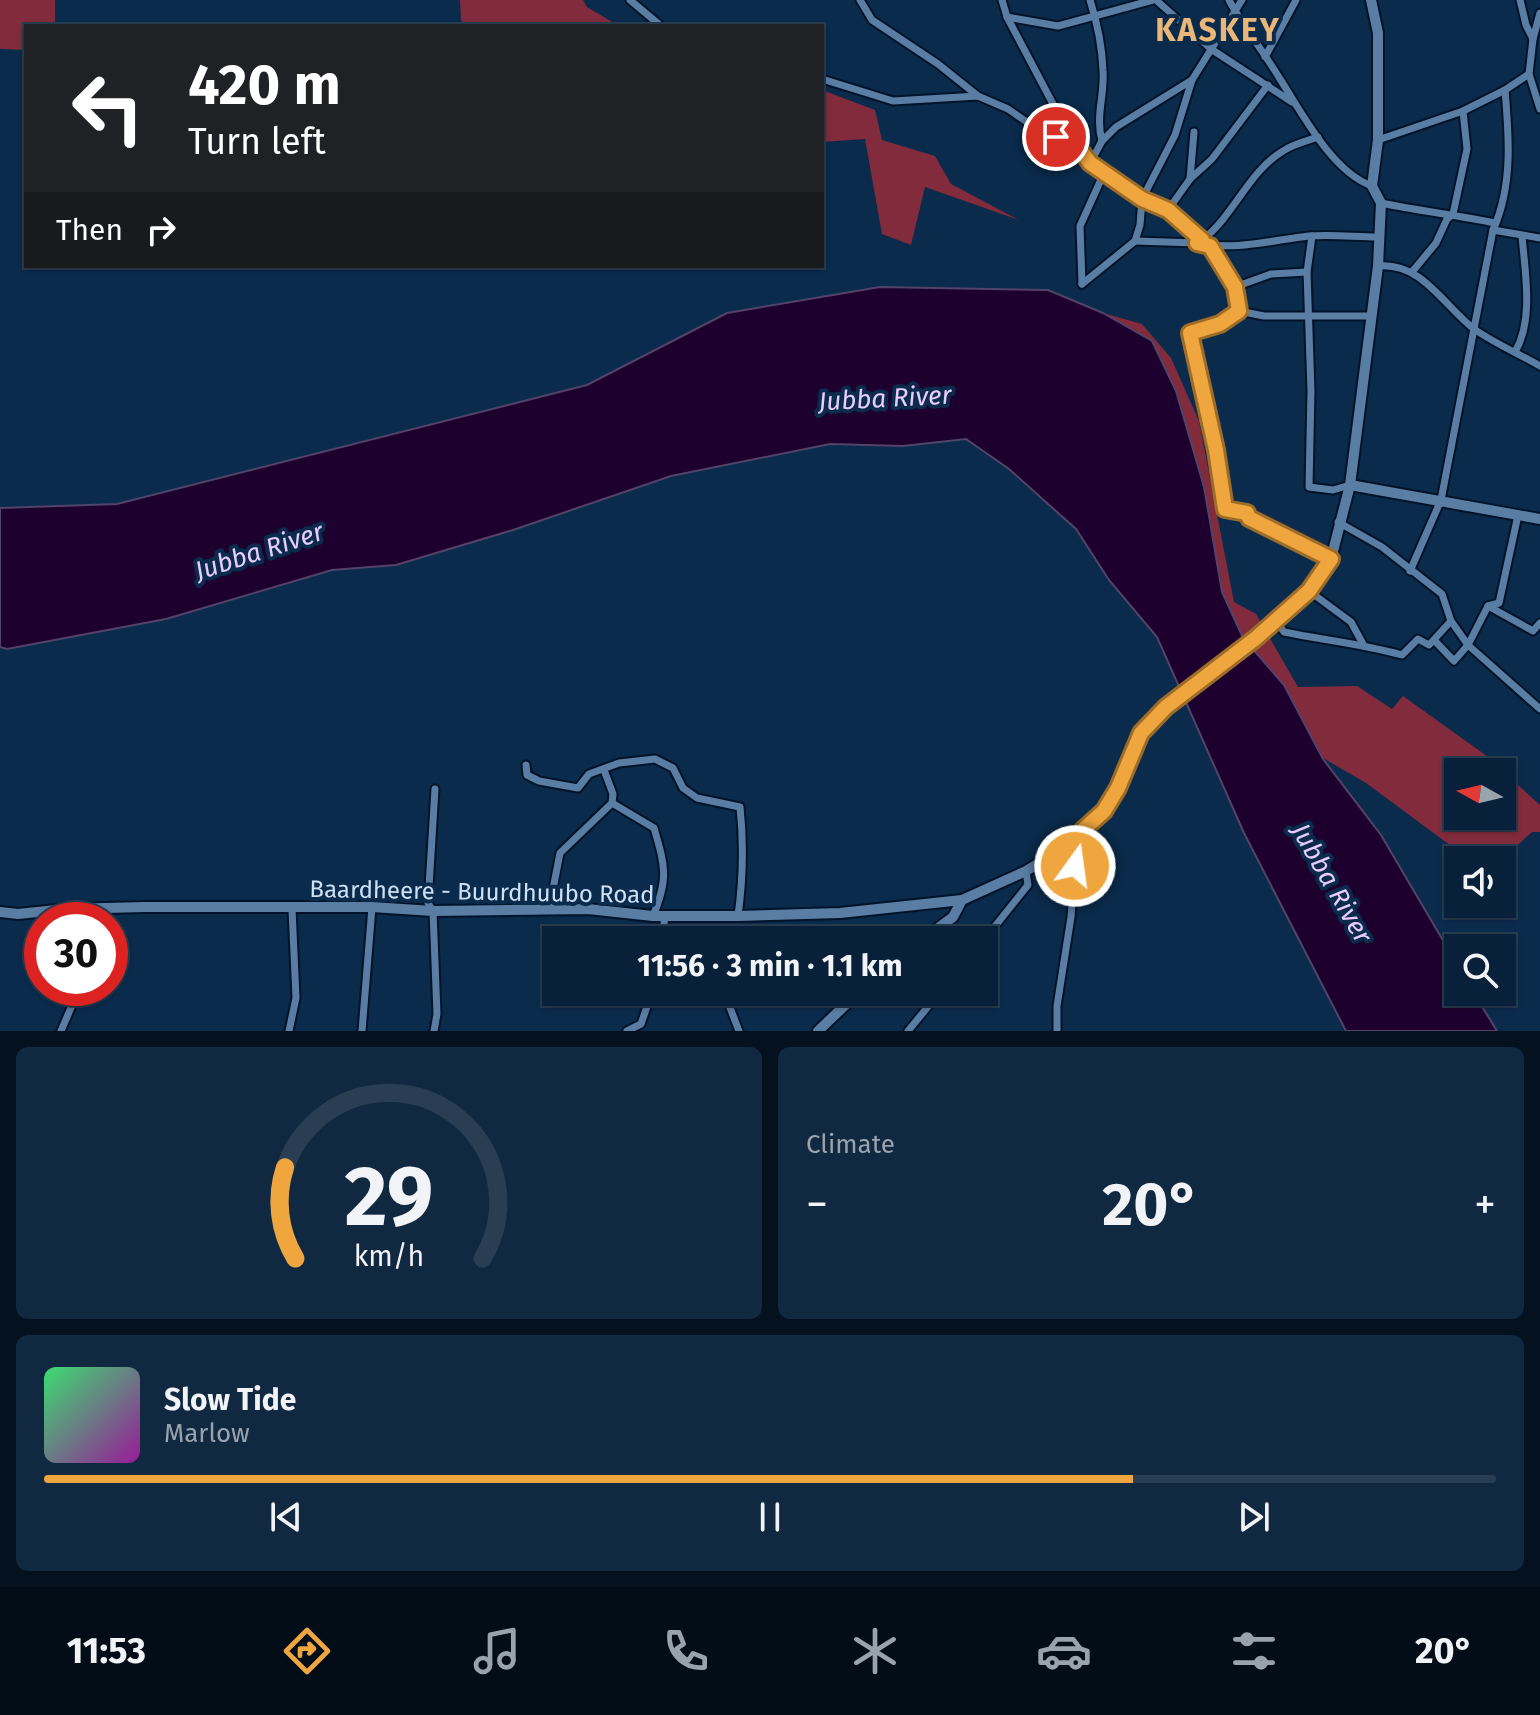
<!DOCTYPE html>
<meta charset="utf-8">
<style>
body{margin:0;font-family:"Fira Sans",sans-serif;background:#112841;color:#f1f3f6;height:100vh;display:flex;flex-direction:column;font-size:30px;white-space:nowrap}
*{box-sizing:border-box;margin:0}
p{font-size:26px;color:#98a3ae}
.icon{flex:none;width:44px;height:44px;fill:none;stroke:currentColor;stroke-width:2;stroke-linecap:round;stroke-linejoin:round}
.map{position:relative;height:1031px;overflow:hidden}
.side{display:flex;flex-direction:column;gap:16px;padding:16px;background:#04121f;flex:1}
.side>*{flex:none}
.guide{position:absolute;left:24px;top:24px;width:800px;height:244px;border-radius:0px;box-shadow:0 2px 6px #0004,0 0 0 2px #293e53;background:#202124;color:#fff;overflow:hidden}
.needle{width:52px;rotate:278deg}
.fabs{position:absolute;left:1444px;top:758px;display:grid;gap:16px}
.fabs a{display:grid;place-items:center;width:72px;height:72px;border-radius:0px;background:#082039;box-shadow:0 2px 6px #0004,0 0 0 2px #293e53;font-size:40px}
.speed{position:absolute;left:24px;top:902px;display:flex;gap:16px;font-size:40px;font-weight:700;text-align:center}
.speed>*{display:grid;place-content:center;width:104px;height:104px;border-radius:50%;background:#082039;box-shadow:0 2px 6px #0004,0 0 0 2px #293e53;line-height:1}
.speed .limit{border:12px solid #d22;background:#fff;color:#111}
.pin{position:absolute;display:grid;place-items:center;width:68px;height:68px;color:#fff;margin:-34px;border:4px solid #fff;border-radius:50%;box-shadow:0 2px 8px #0007}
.me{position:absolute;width:88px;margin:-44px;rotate:14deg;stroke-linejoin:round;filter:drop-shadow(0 0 6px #0008)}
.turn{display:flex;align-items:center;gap:28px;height:168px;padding:0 32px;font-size:36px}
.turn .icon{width:104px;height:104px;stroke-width:2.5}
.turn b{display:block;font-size:56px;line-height:68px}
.then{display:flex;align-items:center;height:76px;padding:0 32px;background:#0003;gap:16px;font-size:30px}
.big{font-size:60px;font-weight:700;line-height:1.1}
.side .widget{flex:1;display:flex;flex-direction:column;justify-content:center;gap:12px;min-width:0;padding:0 28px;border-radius:12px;background:#112841}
.side .dial{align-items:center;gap:0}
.dial svg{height:208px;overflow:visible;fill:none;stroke:#293e53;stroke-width:7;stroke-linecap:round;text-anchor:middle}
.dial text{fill:#f1f3f6;stroke:none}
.song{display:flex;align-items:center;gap:24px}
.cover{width:96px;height:96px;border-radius:12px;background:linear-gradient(135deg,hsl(140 70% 55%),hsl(300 70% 35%))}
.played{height:8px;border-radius:4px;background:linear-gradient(90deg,#f0a63e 75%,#293e53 75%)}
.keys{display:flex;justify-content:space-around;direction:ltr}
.heat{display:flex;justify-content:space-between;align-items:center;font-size:44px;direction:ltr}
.side .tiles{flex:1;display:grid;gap:16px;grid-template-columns:1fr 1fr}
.widget:last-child{grid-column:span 2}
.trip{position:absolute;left:542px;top:926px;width:456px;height:80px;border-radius:0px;background:#082039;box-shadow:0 2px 6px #0004,0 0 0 2px #293e53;font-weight:700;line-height:80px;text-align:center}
.dock{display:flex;height:128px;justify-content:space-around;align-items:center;background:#030d17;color:#98a3ae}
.dock .icon{width:56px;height:56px}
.dock .on{color:#f0a63e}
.dock b{font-size:36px;color:#f1f3f6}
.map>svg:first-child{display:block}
.green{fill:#812b3c;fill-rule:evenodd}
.water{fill:#1e002e;stroke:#52436a;stroke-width:2}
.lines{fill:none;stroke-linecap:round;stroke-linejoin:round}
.minor-casing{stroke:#00132b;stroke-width:11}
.secondary-casing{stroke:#00132b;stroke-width:14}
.minor{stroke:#5a7da3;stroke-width:7}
.secondary{stroke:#5a7da3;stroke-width:10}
.route-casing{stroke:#9c6c28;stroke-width:20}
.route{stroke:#f0a63e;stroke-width:14}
.labels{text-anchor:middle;stroke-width:8;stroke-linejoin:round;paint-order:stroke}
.street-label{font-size:24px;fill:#cde0f5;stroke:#0a2b4c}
.water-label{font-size:26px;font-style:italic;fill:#eacdfe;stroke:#0a2b4c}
.district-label{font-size:32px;font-weight:bold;letter-spacing:2px;fill:#ebb778;stroke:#0a2b4c}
</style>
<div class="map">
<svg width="1540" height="1031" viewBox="0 0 1540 1031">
<rect width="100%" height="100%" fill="#0a2b4c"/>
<!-- green -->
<g class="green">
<polygon points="0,0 55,0 55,26 26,26 26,50 0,49"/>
<polygon points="460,0 583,0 587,7 619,26 473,26 461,21"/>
<polygon points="822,90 875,110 882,140 935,156 951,184 1019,220 925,187 911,245 882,234 865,139 822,142"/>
<path d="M1103 313 1142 324 1171 358 1199 421 1234 602 1256 614 1298 687 1357 686 1392 709 1403 696 1484 754 1540 805V832H1532L1501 860H1470L1366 783 1323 758 1284 685 1243 638 1222 592 1204 487 1176 391 1152 341ZM1458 772H1502V816H1458Z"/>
</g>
<!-- water -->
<polygon class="water" points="880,287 1048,290 1103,313 1152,341 1176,391 1204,487 1222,592 1243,638 1284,685 1323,759 1381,835 1458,966 1458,992 1473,992 1497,1031 1346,1031 1244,833 1157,637 1109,580 1076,529 1009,469 966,439 903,446 830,444 671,476 513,530 396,565 332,570 166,619 7,649 0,647 0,508 117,504 587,385 727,313"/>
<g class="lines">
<!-- minor casing -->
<g class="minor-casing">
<g id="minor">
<polyline points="630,0 661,26"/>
<polyline points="860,0 872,20 938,64 978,96"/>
<polyline points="1002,0 1007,17 1071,138"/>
<path d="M1090 0C1097 22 1102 47 1103 70 1105 95 1095 116 1102 141"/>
<polyline points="1156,0 1211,49 1292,102"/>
<path d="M1229 0C1244 28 1264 52 1280 79 1302 113 1332 172 1372 186"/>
<polyline points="1520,0 1526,25 1533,39 1529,74 1540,109"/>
<polyline points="1007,17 1058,26 1153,0"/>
<polyline points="1533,39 1540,13"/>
<polyline points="1265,57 1296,0"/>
<path d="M822 79 893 101 978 96 1008 109 1041 132 1071 138 1090 163 1142 199 1168 210 1202 240 1197 243C1233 251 1273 240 1309 236 1332 234 1356 237 1378 237"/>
<polyline points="1378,140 1463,111 1505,90 1529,74"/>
<polyline points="1090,163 1102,141 1116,127 1192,80"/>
<polyline points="1190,179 1212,159 1268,85"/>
<path d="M1381 203C1419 211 1457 215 1495 223"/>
<polyline points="1168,210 1190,179 1194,132"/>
<polyline points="1493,230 1540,238"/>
<polyline points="1312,236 1307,272 1311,391 1309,487 1333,490 1350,485"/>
<path d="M1202 240C1234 216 1248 172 1283 151 1293 144 1307 141 1318 137"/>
<polyline points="1135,241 1197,243"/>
<polyline points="1210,246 1235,287 1271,274 1307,272"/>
<path d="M1378 266C1422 262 1443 305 1474 329 1494 343 1519 354 1540 366"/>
<polyline points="1412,272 1436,243 1447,219 1453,214 1467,149 1463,111"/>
<polyline points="1082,284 1135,241 1140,225 1142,199 1175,135 1192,80 1242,0"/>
<polyline points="1082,284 1080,226 1104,173"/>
<polyline points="1235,287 1239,311"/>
<path d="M1515 352C1534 320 1525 272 1522 236"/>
<polyline points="1338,522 1382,547 1442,594 1451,621 1468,645 1540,709"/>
<polyline points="1331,559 1249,518 1247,513 1225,509 1216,450 1190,333 1220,324 1239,311 1264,316 1372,316"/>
<path d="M1410 571 1441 500 1493 230C1513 186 1509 136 1505 90"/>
<polyline points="1309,591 1351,622 1363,644"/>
<polyline points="1488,606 1533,631 1540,623"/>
<path d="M1276 621 1284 632C1323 640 1363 644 1402 655L1418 639 1429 645 1451 621"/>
<polyline points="1435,641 1454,661 1468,645 1488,606 1499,603 1518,515"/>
<path d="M526 765 527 775 539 781 578 788 589 774 619 763 655 759 673 768 683 788 697 798 740 807C744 844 743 879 738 916"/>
<polyline points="604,770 613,794 612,803"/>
<path d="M553 910V889L560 853 612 803 654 828C665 866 669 878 653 916"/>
<polyline points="662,940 665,916"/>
<polyline points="984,940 1028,885 1026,871"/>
<polyline points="724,992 739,1031"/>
<polyline points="61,1031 73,1003 70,991 65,988"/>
<polyline points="289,1031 296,998 292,909"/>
<polyline points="362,1031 372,907"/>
<polyline points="434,1031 437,1014 433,911 428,903 435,789"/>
<polyline points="627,1031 641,1024 652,992"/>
<polyline points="908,1031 940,992"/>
<polyline points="1057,1031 1057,1006 1071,917 1077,840"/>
</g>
</g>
<!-- secondary casing -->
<g class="secondary-casing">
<g id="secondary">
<polyline points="1350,485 1540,519"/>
<polyline points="0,912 18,914 66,909 145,907 372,907 433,911 588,909 653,916 738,916 840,913 962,900"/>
<polyline points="922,940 953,917 962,900 1026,871 1077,840 1083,830 1104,811 1118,788 1141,733 1166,707 1256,638 1309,591 1331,559 1350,485 1378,266 1381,203 1372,186 1378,140 1378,33 1371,0"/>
<polyline points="818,1031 859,992"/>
</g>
</g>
<!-- minor -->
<use href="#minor" class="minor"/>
<!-- secondary -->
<use href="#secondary" class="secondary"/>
</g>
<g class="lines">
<!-- route casing -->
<g class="route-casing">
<polyline id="route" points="1056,137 1071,138 1090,163 1142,199 1168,210 1202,240 1197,243 1210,246 1235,287 1239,311 1220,324 1190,333 1216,450 1225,509 1247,513 1249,518 1331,559 1309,591 1256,638 1166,707 1141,733 1118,788 1104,811 1083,830 1077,840 1075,866"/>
</g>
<!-- route -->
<use href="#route" class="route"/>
</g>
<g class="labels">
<!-- street labels -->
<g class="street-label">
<text transform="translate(482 892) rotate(1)" y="8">Baardheere - Buurdhuubo Road</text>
</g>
<!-- water labels -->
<g class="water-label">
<text transform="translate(885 398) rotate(-3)" y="9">Jubba River</text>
<text transform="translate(259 551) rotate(-18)" y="9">Jubba River</text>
<text transform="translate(1332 883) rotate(60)" y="9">Jubba River</text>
</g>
<!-- district labels -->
<g class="district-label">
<text x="1218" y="41">KASKEY</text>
</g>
</g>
</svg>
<div class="fabs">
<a><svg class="needle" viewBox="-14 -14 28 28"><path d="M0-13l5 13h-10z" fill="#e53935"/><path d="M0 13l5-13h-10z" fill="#98a3ae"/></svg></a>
<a><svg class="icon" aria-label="sound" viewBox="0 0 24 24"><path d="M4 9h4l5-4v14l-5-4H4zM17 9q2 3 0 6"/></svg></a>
<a><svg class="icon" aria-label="search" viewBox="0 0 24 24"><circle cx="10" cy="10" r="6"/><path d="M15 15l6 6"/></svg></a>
</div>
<div class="speed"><div class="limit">30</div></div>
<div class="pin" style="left:1056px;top:137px;background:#d93025"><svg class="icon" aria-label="arrive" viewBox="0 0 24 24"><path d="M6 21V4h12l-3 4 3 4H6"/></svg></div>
<svg class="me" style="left:1075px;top:866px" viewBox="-20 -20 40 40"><circle r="17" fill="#f0a63e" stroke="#fff" stroke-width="3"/><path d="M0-11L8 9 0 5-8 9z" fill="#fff"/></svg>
<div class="trip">11:56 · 3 min · 1.1 km</div>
<div class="guide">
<div class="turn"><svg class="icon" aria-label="left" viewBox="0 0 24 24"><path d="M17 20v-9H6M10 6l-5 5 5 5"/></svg><div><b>420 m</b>Turn left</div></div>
<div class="then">Then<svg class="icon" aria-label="right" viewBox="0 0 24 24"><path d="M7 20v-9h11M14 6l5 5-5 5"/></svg></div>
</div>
</div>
<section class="side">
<div class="tiles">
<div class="widget dial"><svg viewBox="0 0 100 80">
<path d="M14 69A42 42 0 1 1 86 69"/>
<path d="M14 69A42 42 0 0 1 10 34" stroke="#f0a63e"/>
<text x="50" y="56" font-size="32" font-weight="700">29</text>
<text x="50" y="72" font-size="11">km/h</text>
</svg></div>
<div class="widget"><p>Climate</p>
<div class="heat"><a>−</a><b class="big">20°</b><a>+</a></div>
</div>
<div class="widget">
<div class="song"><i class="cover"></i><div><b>Slow Tide</b><p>Marlow</p></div></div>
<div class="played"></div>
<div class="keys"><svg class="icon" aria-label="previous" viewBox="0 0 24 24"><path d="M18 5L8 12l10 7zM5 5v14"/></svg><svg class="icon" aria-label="pause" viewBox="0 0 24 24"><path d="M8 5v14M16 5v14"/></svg><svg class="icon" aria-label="next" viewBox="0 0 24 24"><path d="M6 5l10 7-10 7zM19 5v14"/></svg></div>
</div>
</div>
</section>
<nav class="dock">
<b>11:53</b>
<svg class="icon on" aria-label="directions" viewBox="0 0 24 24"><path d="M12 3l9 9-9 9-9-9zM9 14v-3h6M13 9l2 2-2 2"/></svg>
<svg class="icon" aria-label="music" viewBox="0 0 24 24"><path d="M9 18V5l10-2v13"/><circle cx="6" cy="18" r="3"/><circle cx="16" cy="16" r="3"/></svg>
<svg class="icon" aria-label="phone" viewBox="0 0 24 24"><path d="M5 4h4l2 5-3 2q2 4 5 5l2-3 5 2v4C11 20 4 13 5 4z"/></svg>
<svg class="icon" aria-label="climate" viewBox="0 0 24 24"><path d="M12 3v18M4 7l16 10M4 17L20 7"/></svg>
<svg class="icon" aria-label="car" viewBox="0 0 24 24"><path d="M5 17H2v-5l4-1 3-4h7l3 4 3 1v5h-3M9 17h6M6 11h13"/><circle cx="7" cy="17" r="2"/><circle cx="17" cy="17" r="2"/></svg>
<svg class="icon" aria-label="filters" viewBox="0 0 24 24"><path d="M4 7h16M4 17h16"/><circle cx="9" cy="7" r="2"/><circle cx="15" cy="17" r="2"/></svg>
<b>20°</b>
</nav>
